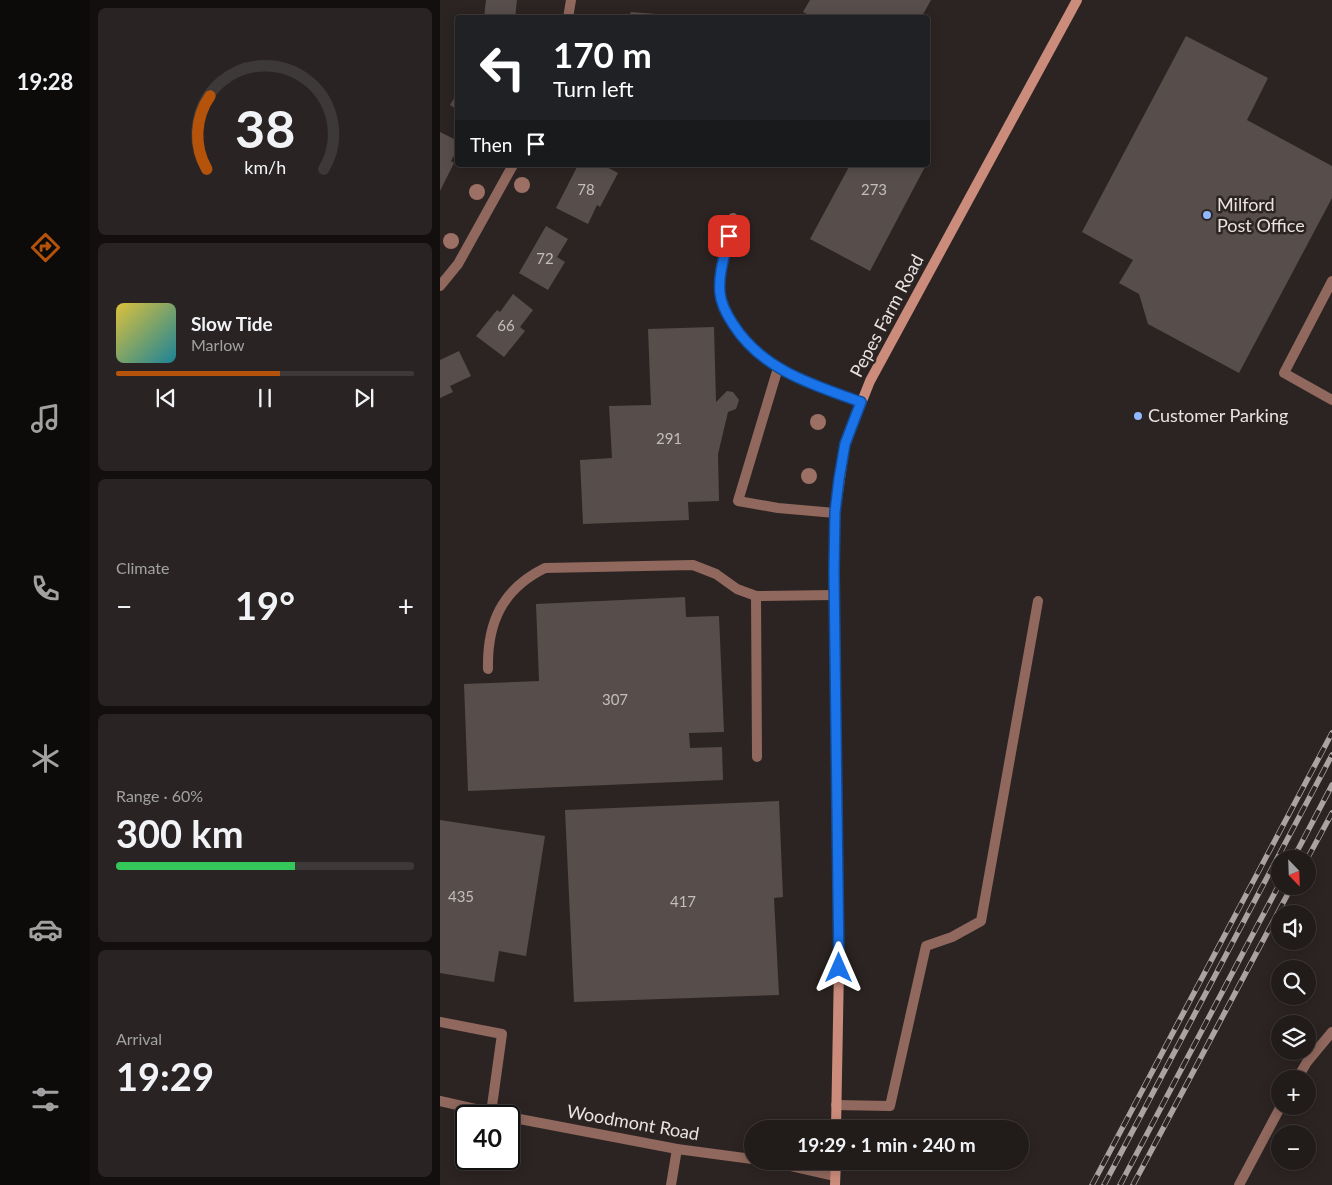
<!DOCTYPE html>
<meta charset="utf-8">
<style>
body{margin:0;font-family:Lato,sans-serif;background:#292423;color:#f1f3f6;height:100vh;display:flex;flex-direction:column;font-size:19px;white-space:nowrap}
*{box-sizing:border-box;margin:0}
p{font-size:16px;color:#a2a1a2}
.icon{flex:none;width:28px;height:28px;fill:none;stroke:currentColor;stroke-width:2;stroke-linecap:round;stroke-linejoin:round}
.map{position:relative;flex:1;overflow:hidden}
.drawer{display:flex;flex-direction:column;gap:8px;padding:8px;background:#120f0e;width:350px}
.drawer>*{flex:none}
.top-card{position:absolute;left:15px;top:15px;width:475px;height:152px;border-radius:5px;box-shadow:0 2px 12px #0003,0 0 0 1px #3e3939;background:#202124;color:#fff;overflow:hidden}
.needle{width:32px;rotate:157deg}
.controls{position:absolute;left:831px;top:850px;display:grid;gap:10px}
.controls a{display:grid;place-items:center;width:45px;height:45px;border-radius:50%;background:#211b1a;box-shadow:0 2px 12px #0003,0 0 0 1px #3e3939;font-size:25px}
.speed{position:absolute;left:15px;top:1105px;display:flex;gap:10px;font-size:25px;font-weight:700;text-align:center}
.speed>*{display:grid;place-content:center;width:65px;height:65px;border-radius:50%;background:#211b1a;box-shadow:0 2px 12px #0003,0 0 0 1px #3e3939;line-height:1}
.speed .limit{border:2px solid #111;border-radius:8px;background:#fff;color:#111}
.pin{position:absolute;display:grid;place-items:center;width:42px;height:42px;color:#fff;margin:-21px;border-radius:10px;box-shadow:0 2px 8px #0006}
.me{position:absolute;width:55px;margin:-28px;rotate:0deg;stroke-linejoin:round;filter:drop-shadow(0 0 4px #0008)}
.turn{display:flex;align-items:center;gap:18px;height:105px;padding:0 15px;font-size:22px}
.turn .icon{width:65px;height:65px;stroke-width:2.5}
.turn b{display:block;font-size:35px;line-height:42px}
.then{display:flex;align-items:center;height:48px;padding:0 15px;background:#0003;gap:10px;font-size:19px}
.big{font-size:38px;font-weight:700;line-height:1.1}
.drawer .tile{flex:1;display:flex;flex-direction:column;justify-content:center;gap:8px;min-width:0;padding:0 18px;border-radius:8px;background:#292423}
.drawer .dial{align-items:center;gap:0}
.dial svg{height:130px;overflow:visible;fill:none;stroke:#3e3939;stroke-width:7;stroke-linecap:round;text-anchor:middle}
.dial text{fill:#f1f3f6;stroke:none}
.song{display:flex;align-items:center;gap:15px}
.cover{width:60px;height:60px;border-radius:8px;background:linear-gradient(135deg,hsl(50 70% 55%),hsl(190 70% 35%))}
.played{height:5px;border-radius:2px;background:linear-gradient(90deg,#b45309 55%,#3e3939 55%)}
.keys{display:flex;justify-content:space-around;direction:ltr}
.heat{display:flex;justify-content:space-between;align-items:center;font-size:28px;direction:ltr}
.charge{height:8px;border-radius:4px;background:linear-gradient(90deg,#34c759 60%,#3e3939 0)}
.trip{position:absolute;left:304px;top:1120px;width:285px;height:50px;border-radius:25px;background:#211b1a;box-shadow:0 2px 12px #0003,0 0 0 1px #3e3939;font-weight:700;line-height:50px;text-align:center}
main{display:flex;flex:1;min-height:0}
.tabs{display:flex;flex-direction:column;width:90px;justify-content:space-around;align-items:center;background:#0d0b0a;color:#a2a1a2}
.tabs .icon{width:35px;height:35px}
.tabs .selected{color:#b45309}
.tabs b{font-size:22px;color:#f1f3f6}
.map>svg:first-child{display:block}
.building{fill:#574e4b}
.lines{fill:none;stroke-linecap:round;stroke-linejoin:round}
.lane{stroke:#90685d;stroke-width:10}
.street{stroke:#90685d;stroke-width:10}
.secondary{stroke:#cc8c7b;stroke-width:10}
.rail-casing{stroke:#aaa3a1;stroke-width:5.5}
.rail{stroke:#2c2422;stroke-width:4;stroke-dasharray:11;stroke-linecap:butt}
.tree{fill:#9c7064}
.route-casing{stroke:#114b97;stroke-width:12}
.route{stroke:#1a73e8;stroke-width:9}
.poi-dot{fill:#90b8fd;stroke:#2c2422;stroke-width:2}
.labels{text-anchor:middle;stroke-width:5;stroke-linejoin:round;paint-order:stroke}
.number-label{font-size:15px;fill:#c4bdbb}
.poi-label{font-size:18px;fill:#e8e2e0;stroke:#2c2422;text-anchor:start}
.street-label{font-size:18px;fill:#e8e2e0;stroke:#2c2422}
</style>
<main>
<nav class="tabs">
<b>19:28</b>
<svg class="icon selected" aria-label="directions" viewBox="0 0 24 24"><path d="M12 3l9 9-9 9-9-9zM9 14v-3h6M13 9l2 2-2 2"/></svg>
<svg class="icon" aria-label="music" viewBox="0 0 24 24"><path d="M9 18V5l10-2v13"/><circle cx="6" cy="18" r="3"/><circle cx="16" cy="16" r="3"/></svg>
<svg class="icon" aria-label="phone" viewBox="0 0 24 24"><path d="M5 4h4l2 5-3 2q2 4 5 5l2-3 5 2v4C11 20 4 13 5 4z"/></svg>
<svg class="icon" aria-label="climate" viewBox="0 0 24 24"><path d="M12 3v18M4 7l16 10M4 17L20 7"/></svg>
<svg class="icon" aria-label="car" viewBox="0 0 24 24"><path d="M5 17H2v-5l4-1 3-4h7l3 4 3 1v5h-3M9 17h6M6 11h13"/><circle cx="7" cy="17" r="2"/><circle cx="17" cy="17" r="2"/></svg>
<svg class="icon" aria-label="filters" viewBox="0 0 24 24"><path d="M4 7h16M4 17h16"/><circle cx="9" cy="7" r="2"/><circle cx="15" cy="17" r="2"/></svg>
</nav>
<section class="drawer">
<div class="tile dial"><svg viewBox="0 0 100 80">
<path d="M14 69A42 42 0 1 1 86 69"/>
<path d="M14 69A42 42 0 0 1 16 24" stroke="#b45309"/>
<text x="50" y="56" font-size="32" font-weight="700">38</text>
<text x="50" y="72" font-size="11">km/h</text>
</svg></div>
<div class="tile">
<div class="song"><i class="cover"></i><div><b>Slow Tide</b><p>Marlow</p></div></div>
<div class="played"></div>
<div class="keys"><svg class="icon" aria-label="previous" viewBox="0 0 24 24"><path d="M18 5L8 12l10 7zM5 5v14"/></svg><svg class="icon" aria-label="pause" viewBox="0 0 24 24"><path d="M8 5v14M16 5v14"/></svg><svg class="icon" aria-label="next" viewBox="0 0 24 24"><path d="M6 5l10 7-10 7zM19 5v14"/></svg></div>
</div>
<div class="tile"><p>Climate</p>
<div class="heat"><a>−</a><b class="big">19°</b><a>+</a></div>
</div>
<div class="tile"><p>Range · 60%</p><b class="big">300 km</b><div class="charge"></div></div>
<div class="tile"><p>Arrival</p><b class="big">19:29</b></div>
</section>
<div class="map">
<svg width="892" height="1185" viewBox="0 0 892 1185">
<rect width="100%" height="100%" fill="#2c2422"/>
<!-- building -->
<g class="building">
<polygon points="46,0 77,0 75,18 44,18"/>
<polygon points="370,0 491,0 481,18 374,18 363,12"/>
<polygon points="191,12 216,14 216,18 187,18"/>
<polygon points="746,36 828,78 807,120 892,166 892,198 799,373 708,324 699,294 679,283 693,260 642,232"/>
<polygon points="18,92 18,110 10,105"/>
<polygon points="0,132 18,141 18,148 11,161 14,163 0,191"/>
<polygon points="138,165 163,165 178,173 160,207 157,205 148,224 116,208"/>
<polygon points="410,165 486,165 430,271 370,239"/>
<polygon points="106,226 128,239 117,257 125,262 108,290 79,273"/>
<polygon points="73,294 93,310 80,327 85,331 64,357 36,336 57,310 60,312"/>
<polygon points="274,327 276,402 287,391 293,392 299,400 296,409 288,412 278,454 279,501 248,502 249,520 143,524 140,460 172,458 169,406 211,405 208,329"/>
<polygon points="19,351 31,376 10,386 13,392 0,398 0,360"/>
<polygon points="245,597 246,617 279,616 284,732 249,733 250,748 282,747 283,780 28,791 24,684 99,681 96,604"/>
<polygon points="339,801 343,897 334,898 339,995 134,1002 125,810"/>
<polygon points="0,820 105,836 86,956 59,951 54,982 0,973"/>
</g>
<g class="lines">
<!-- lane -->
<g class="lane">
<path d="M293 218C288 242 277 269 280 293 281 305 287 315 293 324 322 370 373 385 421 402"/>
<polyline points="892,281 844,373 892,400"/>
<polyline points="338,368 298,501 338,508 395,513"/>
<polyline points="316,596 317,757"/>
<path d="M48 669C47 623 62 589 105 568L253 565 276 574 297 589 316 596 394 595"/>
<polyline points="0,1022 62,1034 51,1113"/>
<polyline points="857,1079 867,1062 892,1032"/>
<polyline points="396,1105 450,1106 486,946 512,937 541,921 598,601"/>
<polyline points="231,1185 237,1149"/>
<polyline points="799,1185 841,1106"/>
</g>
<!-- street -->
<g class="street">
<polyline points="128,18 131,0"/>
<polyline points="0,286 18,264 73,165"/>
<polyline points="0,1101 66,1116"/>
<polyline points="69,1117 237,1149 312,1159"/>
<polyline points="329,1161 395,1176"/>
</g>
<!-- secondary -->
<g class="secondary">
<polyline points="396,1129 399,967 394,571 395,513 405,444 430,381 637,0"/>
<polyline points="395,1185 396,1161"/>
</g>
<!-- rail casing -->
<g class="rail-casing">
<g id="rail">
<polyline points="853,859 892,785"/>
<polyline points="867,859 892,813"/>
<polyline points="652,1185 892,733"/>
<polyline points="664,1185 892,755"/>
<polyline points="680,1185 840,883"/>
<polyline points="693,1185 852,886"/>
</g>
</g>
<!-- rail -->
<use href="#rail" class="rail"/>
</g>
<!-- trees -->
<g class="tree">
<circle cx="82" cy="185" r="8"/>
<circle cx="37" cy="192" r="8"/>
<circle cx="11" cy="241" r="8"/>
<circle cx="378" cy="422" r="8"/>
<circle cx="369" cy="476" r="8"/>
</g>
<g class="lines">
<!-- route casing -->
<g class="route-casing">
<path id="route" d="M289 236C285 255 278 274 280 293 281 304 287 315 293 324 322 370 373 385 421 402L405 444 399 479 395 512 394 571 399 968"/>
</g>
<!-- route -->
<use href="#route" class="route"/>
</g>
<!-- markers -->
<g class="poi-dot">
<circle cx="767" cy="215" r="5"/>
<circle cx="698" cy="416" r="5"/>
</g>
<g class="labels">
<!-- number labels -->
<g class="number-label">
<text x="146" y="195">78</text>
<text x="434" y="195">273</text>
<text x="105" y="264">72</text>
<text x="66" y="331">66</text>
<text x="229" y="444">291</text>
<text x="175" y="705">307</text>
<text x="21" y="902">435</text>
<text x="243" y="907">417</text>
</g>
<!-- poi labels -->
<g class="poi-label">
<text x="777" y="211">Milford<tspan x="777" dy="21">Post Office</tspan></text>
<text x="708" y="422">Customer Parking</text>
</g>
<!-- street labels -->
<g class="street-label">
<text transform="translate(447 316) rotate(-62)" y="6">Pepes Farm Road</text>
<text transform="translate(193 1123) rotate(10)" y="6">Woodmont Road</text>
</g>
</g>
</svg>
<div class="controls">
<a><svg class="needle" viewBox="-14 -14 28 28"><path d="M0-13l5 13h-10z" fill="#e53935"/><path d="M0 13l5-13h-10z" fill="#a2a1a2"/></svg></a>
<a><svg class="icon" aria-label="sound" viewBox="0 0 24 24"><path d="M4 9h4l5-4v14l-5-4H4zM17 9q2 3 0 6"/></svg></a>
<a><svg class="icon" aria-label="search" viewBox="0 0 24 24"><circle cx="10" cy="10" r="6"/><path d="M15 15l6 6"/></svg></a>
<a><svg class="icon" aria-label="layers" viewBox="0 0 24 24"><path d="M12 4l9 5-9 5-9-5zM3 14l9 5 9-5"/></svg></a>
<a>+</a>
<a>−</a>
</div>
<div class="speed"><div class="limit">40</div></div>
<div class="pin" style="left:289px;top:236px;background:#d93025"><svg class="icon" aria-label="arrive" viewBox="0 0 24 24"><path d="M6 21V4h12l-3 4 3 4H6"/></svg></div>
<svg class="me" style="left:399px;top:968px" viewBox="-20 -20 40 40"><path d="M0-17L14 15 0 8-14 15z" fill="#1a73e8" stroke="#fff" stroke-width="4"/></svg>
<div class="trip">19:29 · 1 min · 240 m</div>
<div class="top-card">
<div class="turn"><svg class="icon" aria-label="left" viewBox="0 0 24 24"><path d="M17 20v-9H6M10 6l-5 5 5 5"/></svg><div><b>170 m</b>Turn left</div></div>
<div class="then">Then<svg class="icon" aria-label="arrive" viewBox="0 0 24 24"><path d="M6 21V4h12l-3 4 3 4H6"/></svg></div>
</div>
</div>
</main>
